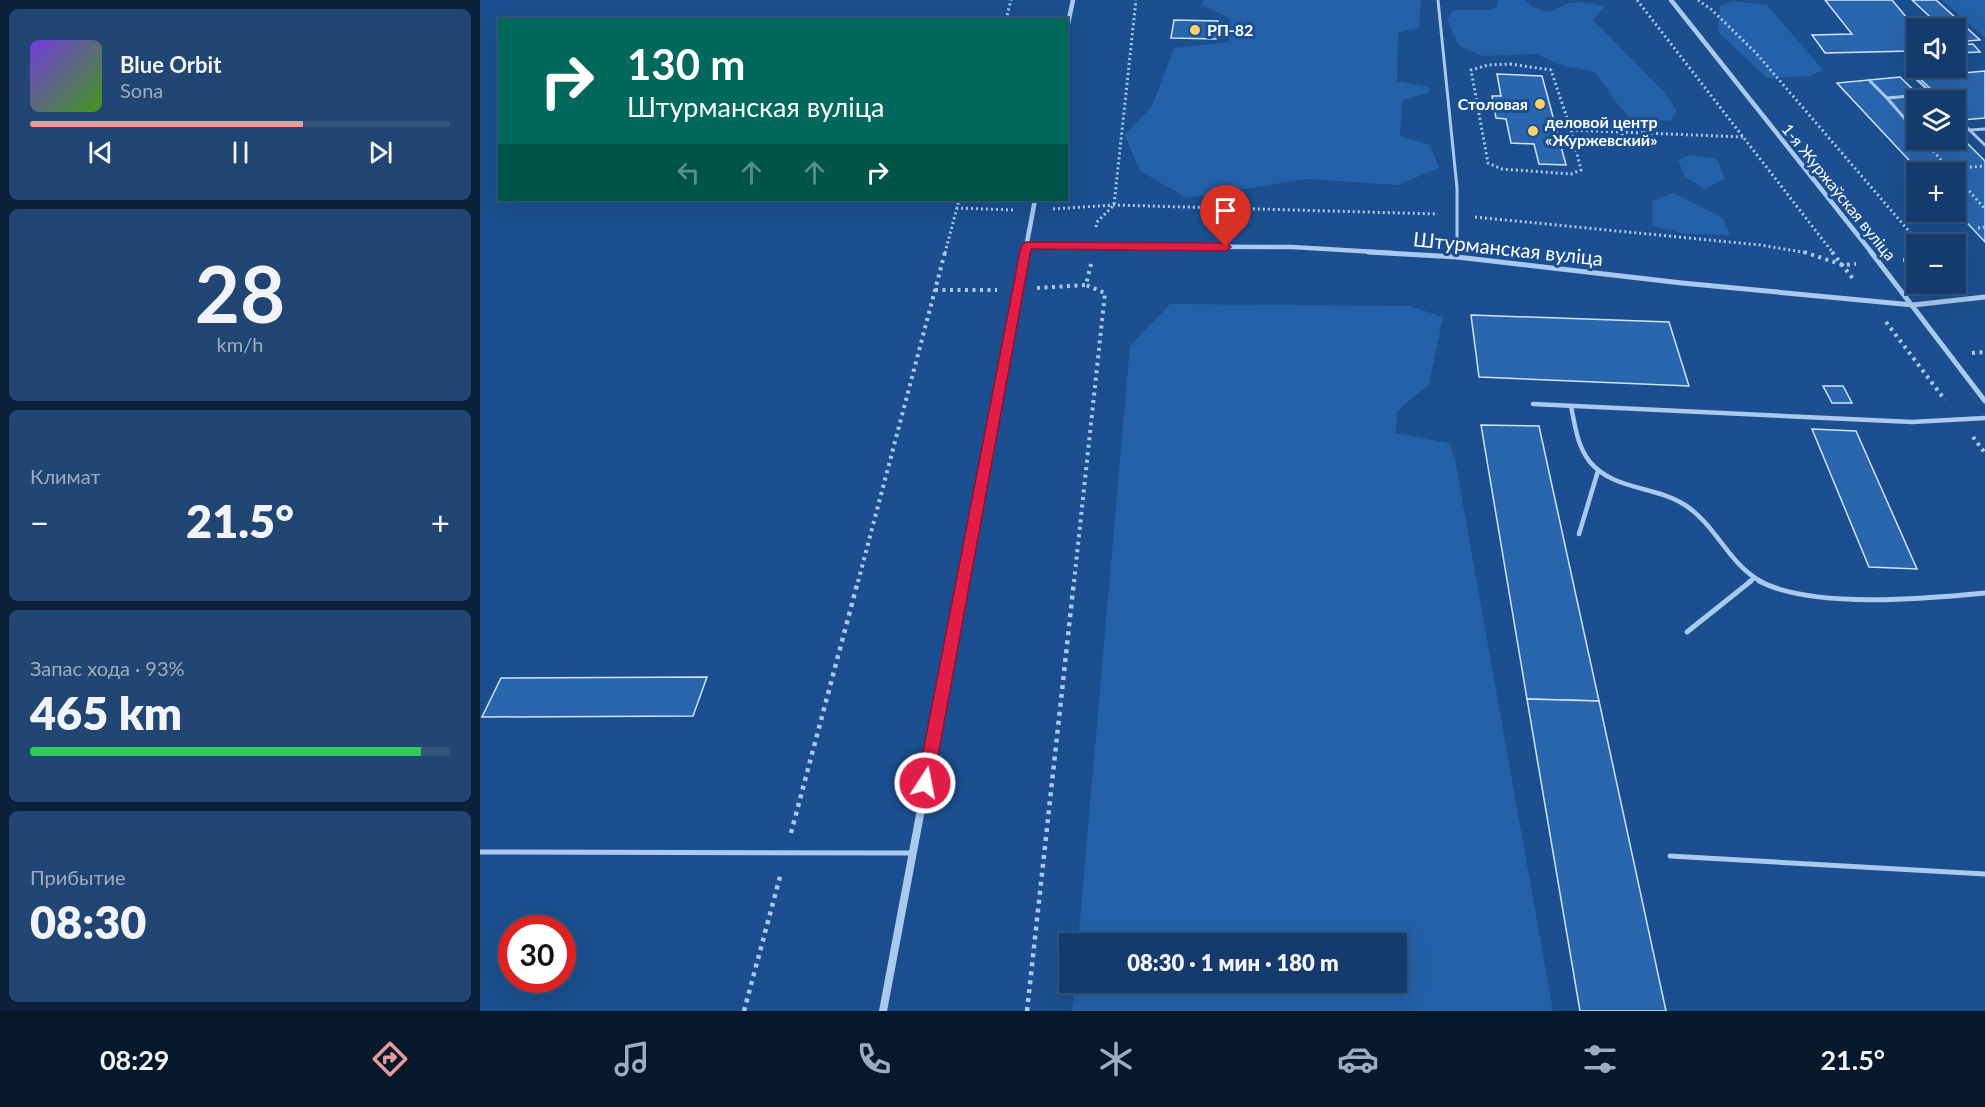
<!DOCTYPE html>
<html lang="ru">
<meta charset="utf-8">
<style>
body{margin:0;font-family:Lato,sans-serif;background:#214673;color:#f1f3f6;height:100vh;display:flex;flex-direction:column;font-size:22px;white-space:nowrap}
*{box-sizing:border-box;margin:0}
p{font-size:20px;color:#9dadc1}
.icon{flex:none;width:33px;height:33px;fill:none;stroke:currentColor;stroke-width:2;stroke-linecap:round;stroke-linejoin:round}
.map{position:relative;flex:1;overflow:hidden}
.details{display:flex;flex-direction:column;gap:9px;padding:9px;background:#0b203b;width:480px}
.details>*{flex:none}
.hud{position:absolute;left:18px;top:18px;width:570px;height:183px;border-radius:0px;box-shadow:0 6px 24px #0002,0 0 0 2px #33557e;background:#00695c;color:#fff;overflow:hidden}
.tools{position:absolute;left:1426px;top:18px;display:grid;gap:12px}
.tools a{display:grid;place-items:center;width:60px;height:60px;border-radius:0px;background:#143b6b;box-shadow:0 6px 24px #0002,0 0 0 2px #33557e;font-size:30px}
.speed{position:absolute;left:18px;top:915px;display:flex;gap:12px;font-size:30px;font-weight:700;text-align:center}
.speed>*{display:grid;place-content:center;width:78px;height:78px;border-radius:50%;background:#143b6b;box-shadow:0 6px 24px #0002,0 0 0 2px #33557e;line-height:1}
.speed .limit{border:9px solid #d22;background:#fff;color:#111}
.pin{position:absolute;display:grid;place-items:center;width:51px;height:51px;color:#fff;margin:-62px -26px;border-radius:50% 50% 50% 0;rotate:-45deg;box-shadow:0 0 6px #0007}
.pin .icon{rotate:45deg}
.me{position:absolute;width:66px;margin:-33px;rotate:11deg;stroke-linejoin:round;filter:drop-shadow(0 0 4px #0008)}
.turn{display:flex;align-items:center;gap:21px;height:126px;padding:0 30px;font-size:27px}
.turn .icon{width:78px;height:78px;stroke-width:2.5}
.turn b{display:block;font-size:42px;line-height:51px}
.lanes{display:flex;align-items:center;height:57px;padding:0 30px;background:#0003;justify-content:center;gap:30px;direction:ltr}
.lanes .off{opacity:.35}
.big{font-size:45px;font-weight:800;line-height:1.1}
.details .tile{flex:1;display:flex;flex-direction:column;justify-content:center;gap:9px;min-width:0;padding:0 21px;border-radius:9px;background:#214673}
.details .dial{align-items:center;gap:0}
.dial b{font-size:78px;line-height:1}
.song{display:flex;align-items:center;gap:18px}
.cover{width:72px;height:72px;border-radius:9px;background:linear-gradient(135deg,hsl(260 70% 55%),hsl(100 70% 35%))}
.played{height:6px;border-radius:3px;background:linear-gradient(90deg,#e69b98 65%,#33557e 65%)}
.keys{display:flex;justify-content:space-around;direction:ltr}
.heat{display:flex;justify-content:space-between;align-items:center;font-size:33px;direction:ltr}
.charge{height:9px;border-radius:4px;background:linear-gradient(90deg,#34c759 93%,#33557e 0)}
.trip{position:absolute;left:579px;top:933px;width:348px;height:60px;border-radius:0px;background:#143b6b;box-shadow:0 6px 24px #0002,0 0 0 2px #33557e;font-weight:800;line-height:60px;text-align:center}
.tabs{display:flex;height:96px;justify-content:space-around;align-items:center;background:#08182b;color:#9dadc1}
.tabs .icon{width:42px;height:42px}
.tabs .on{color:#e69b98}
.tabs b{font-size:27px;color:#f1f3f6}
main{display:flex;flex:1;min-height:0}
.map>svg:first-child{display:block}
.green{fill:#2461a8}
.building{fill:#2a66ad;stroke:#cfe3fa;stroke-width:1.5}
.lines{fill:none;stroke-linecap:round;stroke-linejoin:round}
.path-far2{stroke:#a9c9ee;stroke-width:3;stroke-dasharray:2 3;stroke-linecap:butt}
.path-far1{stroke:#a9c9ee;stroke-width:4;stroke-dasharray:3 4.5;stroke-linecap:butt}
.path{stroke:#a9c9ee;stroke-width:4.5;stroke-dasharray:4 5;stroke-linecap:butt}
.lane-far2{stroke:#a9c9ee;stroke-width:3}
.lane-far1{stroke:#a9c9ee;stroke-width:4.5}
.lane{stroke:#a9c9ee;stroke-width:5}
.street-far2{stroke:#a9c9ee;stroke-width:4.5}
.street-far1{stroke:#a9c9ee;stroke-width:5}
.street{stroke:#a9c9ee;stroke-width:8}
.route{fill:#e11d48;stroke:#92132f;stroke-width:1.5}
.poi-dot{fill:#ffd166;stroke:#1b4f8f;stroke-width:2}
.labels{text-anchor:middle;stroke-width:6;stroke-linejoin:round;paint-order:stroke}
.far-poi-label{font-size:16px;font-weight:bold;fill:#fff;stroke:#1b4f8f;text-anchor:start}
.far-street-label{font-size:16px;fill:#fff;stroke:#1b4f8f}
.street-label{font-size:20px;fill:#fff;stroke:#1b4f8f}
</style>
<main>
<section class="details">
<div class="tile">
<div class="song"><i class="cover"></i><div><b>Blue Orbit</b><p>Sona</p></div></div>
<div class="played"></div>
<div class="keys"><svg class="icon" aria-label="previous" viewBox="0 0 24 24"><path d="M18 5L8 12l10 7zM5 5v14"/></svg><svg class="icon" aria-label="pause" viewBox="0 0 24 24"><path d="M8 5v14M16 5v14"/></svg><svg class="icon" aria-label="next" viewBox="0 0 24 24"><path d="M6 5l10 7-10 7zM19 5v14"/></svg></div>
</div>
<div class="tile dial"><b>28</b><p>km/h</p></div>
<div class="tile"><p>Климат</p>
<div class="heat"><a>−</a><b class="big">21.5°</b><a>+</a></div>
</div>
<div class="tile"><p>Запас хода · 93%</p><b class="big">465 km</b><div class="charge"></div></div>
<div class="tile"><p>Прибытие</p><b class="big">08:30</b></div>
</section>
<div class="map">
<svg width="1505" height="1011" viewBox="0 0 1505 1011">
<rect width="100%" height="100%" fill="#1b4f8f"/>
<!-- green -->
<g class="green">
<polygon points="724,0 941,0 939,28 918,33 917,81 949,87 950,93 922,100 920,136 950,145 959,168 918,185 827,179 707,198 660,171 645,135 672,106 694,48 749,42 750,19 721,4"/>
<path d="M1018 0H1045L1052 7 1070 12C1089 0 1102 0 1124 7L1113 20 1186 94 1197 111 1190 121 1150 118 1136 102 1115 72 1081 65 1056 54 1003 56 979 46 967 19 973 11C988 8 1002 13 1017 7Z"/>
<polygon points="1462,0 1505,0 1505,38"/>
<polygon points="1253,1 1287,5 1343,70 1331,76 1287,78 1238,32 1240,6"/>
<polygon points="1210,155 1237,159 1245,179 1225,189 1205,177 1198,160"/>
<polygon points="1194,193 1243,218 1250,235 1205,234 1173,226 1172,201"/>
<polygon points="690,304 930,306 963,317 949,384 917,411 916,433 969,443 975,459 1073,1011 592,1011 595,983 916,982 916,944 598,943 650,346"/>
</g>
<!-- building -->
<g class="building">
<polygon points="1345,0 1412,0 1437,30 1437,44 1425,44 1431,51 1345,53 1332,35 1372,34"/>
<polygon points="1432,0 1456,0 1500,40 1476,42 1476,28 1462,28"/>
<polygon points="694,20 738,21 736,39 691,38"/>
<polygon points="1493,44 1500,52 1476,53 1476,45"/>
<polygon points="1505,71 1505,118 1482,120 1476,114 1476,100 1463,100 1438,77"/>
<polygon points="1017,74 1062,76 1086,165 1059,164 1054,144 1031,143 1026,119 1016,118 1012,96 1021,96"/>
<polygon points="1420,77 1444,100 1437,100 1437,140 1476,140 1476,132 1505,161 1505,242 1476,211 1476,172 1440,172 1357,83"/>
<polygon points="991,315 1189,322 1209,386 999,377"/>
<polygon points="1343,386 1363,386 1372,403 1352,403"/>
<polygon points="1001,425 1059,426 1119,701 1047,699"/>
<polygon points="1332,429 1376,431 1437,569 1389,567"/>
<polygon points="227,677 213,716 2,717 21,678"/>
<polygon points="1047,699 1119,701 1186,1011 1100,1011"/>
</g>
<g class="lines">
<!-- path-far2 -->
<g class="path-far2">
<polyline points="1157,0 1353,253"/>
<polyline points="1218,0 1232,10 1276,53 1440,244"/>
<polyline points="526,20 531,0"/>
<polygon points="1030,64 1071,70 1091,130 1101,170 1091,174 1022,169 1008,163 991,70 1008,65"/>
<polygon points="1146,125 1163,129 1165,136 1155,141 1144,138 1139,129"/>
<polyline points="1091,130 1263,137"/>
<polyline points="1443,140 1472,172"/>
<polyline points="1470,169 1504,166"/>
<polyline points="1476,176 1505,209"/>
<polyline points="476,208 535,210"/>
<polyline points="573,209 634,205 958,214"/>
<polyline points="995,217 1280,245 1328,253"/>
<polyline points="616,227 617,222 634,205 656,0"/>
<polyline points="1498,228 1505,227"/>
<polyline points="465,253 479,200"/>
</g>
<!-- path-far1 -->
<g class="path-far1">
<polyline points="1324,252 1363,265 1376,264"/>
<polyline points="1352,252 1374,280"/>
<polyline points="1423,260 1437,259"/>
<polyline points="557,288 606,285"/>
<polyline points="455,290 517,290"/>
<polyline points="1406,322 1465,400"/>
<polyline points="1492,353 1505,352"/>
<polyline points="1493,437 1505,453"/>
<polyline points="378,582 465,252"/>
<polyline points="594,582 625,293 606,285 611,264"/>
</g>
<!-- path -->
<g class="path">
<polyline points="311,833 378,581"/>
<polyline points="264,1011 301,873"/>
<polyline points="547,1011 594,581"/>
</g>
<!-- lane-far2 -->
<g class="lane-far2">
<polyline points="958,0 977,188 977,253"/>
<polyline points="1431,74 1459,100"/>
<polyline points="1389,80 1407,98 1452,94"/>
<polyline points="1407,98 1426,120"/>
<polyline points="1476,117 1505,145"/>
<polyline points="1490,130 1505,129"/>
</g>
<!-- lane-far1 -->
<g class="lane-far1">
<polyline points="977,252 977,257"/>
<polyline points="1053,404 1432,422 1505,418"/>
<path d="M1091 406C1095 425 1097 446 1110 462 1133 490 1176 486 1205 505 1236 525 1249 565 1282 582"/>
<polyline points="1099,534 1118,471"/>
<polyline points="1269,582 1273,579"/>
</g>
<!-- lane -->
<g class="lane">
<path d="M1279 581C1332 609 1445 599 1505 593"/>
<polyline points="1207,632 1271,581"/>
<polyline points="0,852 432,853"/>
<polyline points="1190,856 1505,874"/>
</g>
<!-- street-far2 -->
<g class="street-far2">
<polyline points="1191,0 1392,253"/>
<polyline points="586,33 593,0"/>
<polyline points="546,246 812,247 913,253"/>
<polyline points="545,253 555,200"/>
</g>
<!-- street-far1 -->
<g class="street-far1">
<polyline points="888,252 977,257 1202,283 1433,305 1505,297"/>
<polyline points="1391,252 1505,401"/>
<polyline points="483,582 545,252"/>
</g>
<!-- street -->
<polyline class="street" points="403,1011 484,581"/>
</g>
<!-- route -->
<polygon class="route" points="546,242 746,243 751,247 746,251 551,249 453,783 451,788 445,791 439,788 437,783 541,246"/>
<!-- markers -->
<g class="poi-dot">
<circle cx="715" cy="30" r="6"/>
<circle cx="1060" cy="104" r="6"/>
<circle cx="1053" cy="131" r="6"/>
</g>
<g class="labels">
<!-- far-poi labels -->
<g class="far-poi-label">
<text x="727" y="36">РП-82</text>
<text x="1048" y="110" text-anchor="end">Столовая</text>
<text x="1065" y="128">деловой центр<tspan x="1065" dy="18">«Журжевский»</tspan></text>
</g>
<!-- far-street labels -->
<g class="far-street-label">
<text transform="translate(1359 192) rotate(51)" y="6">1-я Журжаўская вуліца</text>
</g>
<!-- street labels -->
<g class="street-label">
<text transform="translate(1028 249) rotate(6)" y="7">Штурманская вуліца</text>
</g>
</g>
</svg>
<div class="tools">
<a><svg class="icon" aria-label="sound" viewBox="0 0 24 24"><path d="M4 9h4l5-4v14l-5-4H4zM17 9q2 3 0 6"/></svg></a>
<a><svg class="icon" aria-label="layers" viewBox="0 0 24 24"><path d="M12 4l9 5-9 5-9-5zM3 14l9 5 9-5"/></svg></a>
<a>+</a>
<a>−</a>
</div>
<div class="speed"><div class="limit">30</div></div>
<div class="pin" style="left:746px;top:247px;background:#d93025"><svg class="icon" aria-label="arrive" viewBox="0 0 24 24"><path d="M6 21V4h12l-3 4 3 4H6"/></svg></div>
<svg class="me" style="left:445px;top:783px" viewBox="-20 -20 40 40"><circle r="17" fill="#e11d48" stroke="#fff" stroke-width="3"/><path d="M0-11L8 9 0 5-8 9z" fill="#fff"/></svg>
<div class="trip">08:30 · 1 мин · 180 m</div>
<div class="hud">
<div class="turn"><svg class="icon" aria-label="right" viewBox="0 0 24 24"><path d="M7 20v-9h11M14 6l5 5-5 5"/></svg><div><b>130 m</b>Штурманская вуліца</div></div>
<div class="lanes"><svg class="icon off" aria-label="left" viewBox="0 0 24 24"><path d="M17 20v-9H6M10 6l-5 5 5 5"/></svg><svg class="icon off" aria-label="ahead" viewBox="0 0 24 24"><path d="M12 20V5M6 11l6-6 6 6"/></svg><svg class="icon off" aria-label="ahead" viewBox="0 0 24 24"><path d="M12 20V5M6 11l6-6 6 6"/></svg><svg class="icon" aria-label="right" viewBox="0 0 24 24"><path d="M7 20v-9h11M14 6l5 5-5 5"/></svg></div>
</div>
</div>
</main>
<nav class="tabs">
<b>08:29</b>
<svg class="icon on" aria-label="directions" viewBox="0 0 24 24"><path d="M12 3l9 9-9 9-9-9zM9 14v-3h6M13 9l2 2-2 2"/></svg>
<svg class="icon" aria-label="music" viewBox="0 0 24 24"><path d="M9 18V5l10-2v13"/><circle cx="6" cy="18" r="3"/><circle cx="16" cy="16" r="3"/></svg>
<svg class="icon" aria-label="phone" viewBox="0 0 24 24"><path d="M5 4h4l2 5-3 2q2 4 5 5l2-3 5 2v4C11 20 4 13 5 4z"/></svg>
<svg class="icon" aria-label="climate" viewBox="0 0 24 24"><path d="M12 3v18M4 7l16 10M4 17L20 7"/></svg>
<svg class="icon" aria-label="car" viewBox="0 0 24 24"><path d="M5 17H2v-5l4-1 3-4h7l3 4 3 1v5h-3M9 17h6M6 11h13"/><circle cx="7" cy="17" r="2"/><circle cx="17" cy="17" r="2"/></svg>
<svg class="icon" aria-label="filters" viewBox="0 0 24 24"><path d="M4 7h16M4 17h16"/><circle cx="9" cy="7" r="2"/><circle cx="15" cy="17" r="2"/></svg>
<b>21.5°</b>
</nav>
